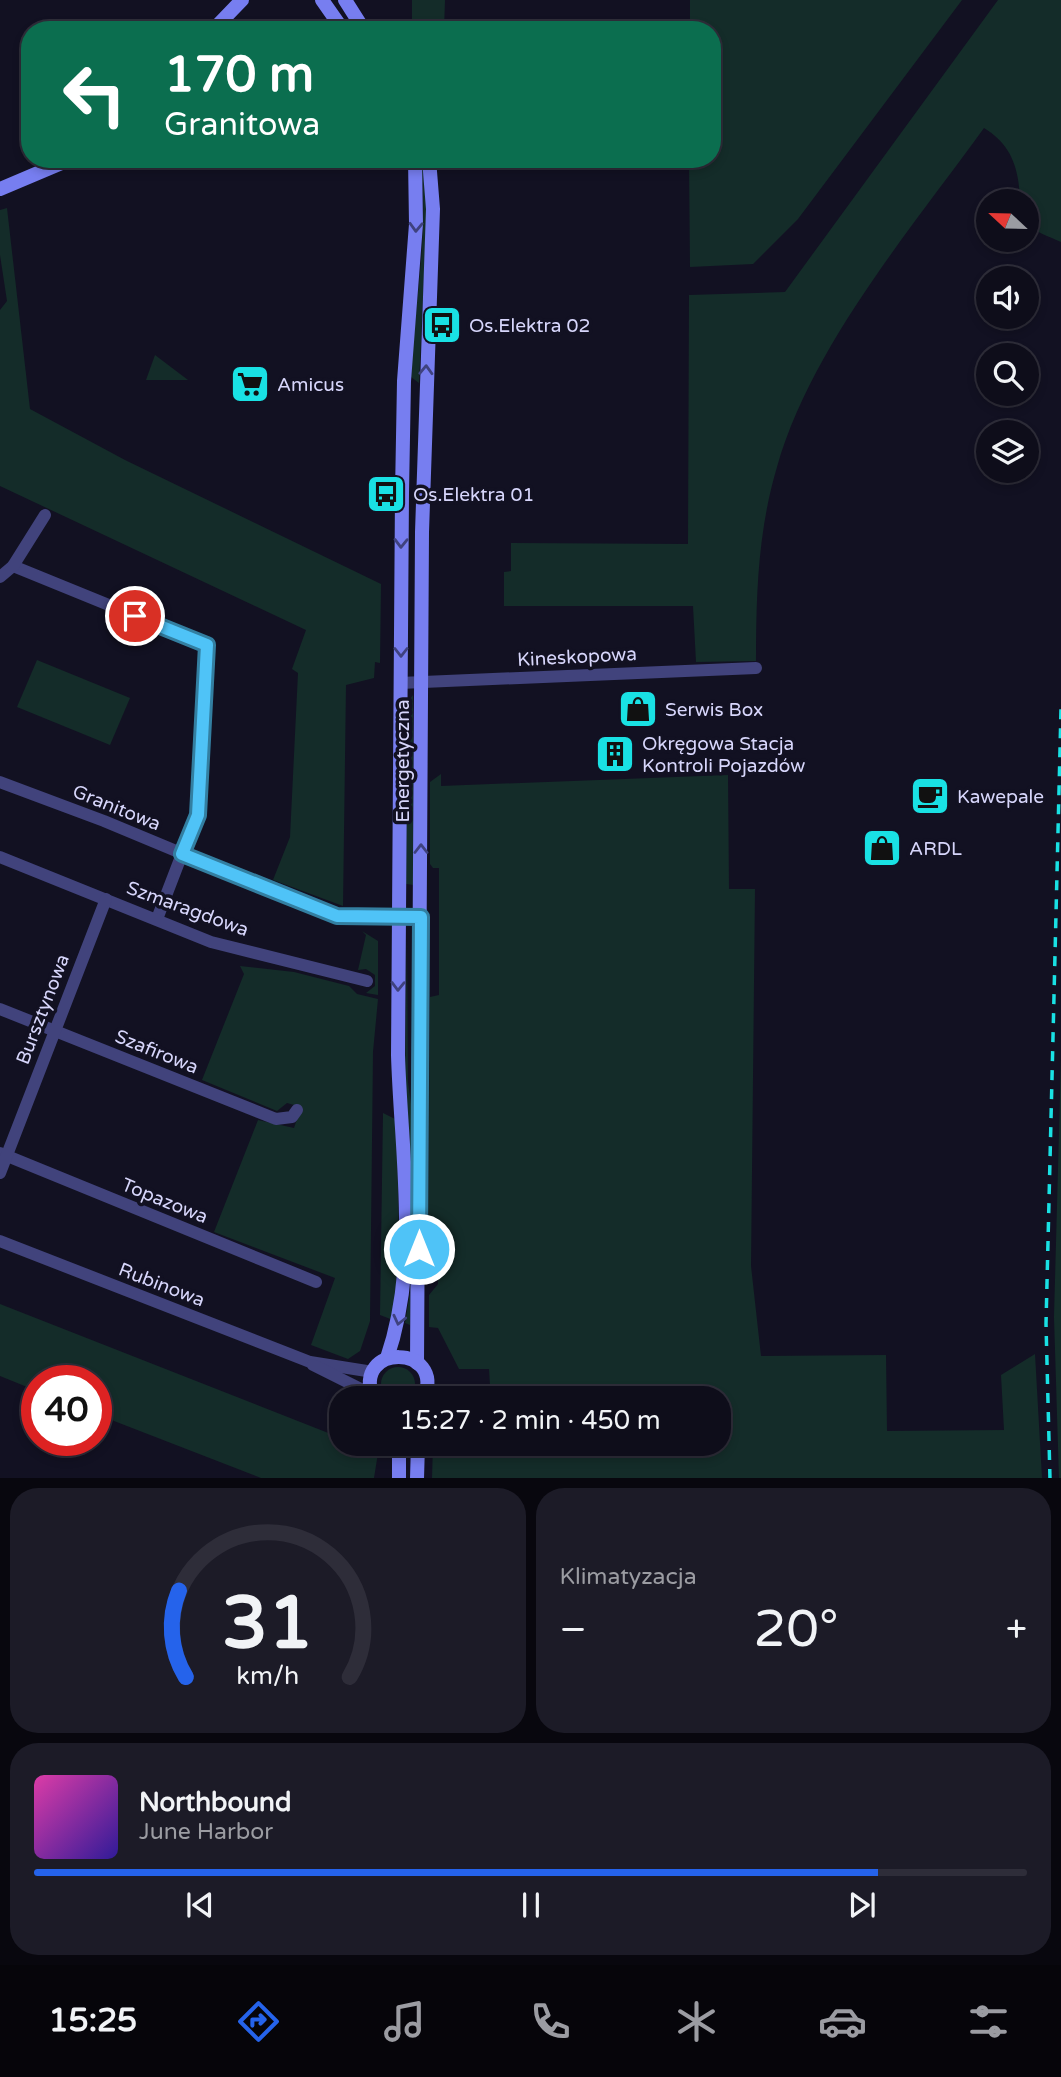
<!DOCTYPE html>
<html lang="pl">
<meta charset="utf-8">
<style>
body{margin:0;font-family:"Varela Round",sans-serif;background:#1c1b27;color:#f1f3f6;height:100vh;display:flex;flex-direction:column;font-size:26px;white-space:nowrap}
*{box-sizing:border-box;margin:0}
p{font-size:23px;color:#9b9ca2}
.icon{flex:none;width:38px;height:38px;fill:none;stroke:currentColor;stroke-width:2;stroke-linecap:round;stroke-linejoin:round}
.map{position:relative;height:1478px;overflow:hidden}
.sheet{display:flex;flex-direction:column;gap:10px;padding:10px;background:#08070e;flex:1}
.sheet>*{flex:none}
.top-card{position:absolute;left:21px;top:21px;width:700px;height:147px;border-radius:28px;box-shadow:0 4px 10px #0003,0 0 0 2px #2e2d39;background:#0b6e4f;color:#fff;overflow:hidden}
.needle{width:46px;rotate:292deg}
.tools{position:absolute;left:976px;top:189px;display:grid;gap:14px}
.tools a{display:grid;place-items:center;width:63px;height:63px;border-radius:50%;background:#0e0d1a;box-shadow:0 4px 10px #0003,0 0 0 2px #2e2d39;font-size:35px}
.speed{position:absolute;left:21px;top:1365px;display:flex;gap:14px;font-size:35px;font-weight:700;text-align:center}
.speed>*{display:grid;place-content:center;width:91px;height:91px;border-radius:50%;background:#0e0d1a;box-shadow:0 4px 10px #0003,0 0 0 2px #2e2d39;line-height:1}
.speed .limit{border:10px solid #d22;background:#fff;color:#111}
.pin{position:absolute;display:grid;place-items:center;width:60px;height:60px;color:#fff;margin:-30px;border:4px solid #fff;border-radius:50%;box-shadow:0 2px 7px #0007}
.me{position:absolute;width:77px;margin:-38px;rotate:0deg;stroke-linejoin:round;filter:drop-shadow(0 0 5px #0008)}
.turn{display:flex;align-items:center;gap:24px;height:147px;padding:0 28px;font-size:32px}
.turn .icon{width:91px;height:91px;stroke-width:2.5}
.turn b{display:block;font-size:49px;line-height:60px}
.big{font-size:52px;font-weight:600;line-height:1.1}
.sheet .tile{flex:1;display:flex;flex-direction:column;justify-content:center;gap:10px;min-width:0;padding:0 24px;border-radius:28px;background:#1c1b27}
.sheet .dial{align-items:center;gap:0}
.dial svg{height:182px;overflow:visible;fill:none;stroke:#2e2d39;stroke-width:7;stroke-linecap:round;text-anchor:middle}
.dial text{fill:#f1f3f6;stroke:none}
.song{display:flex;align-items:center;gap:21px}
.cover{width:84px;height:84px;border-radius:10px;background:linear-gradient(135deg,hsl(320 70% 55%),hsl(250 70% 35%))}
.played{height:7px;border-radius:4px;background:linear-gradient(90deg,#2563eb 85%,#2e2d39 85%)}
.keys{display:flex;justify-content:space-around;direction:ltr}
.heat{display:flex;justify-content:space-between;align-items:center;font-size:38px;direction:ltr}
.sheet .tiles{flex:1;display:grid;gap:10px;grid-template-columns:1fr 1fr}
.tile:last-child{grid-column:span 2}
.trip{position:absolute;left:329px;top:1386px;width:402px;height:70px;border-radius:28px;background:#0e0d1a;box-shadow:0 4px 10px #0003,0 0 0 2px #2e2d39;font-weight:600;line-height:70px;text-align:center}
.tab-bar{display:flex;height:112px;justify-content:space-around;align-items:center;background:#06050a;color:#9b9ca2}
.tab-bar .icon{width:49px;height:49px}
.tab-bar .current{color:#2563eb}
.tab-bar b{font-size:32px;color:#f1f3f6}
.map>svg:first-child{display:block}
.green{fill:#142c29}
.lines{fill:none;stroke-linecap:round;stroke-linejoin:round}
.street{stroke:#41437c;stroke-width:12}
.secondary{stroke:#777ef0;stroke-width:14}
.rail{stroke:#19e1e4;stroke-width:3.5;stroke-dasharray:10 9;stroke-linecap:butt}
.oneway{stroke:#3f427f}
.route-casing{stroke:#337fa1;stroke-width:18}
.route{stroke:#4fc3f7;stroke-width:12}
.labels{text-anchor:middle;stroke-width:7;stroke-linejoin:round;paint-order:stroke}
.poi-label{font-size:19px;fill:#d7d6fb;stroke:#121122;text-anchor:start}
.street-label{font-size:19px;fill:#d7d6fb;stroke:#121122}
</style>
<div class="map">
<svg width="1061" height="1479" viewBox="0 0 1061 1479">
<rect width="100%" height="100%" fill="#121122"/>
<!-- green -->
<g class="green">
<polygon points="412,0 445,0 444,30 412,30"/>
<polygon points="690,0 962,0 798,219 753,264 690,267 689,159 712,159 712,30 690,30"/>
<path d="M998 0H1061V242C1035 230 1027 232 1027 201H1020C1019 169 1012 145 984 128 911 229 811 347 777 467 758 531 756 594 756 661L696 662 693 606H504V572L511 571V543L688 544 689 295 785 292Z"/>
<path d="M420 159H423L427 211 419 383 411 377C414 304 430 232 420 159Z"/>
<polygon points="7,208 30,409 125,460 381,584 380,663 375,662 374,678 346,685 343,906 273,880 290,837 298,673 292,669 306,630 0,486 0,310 7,301 0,255 0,210"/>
<polygon points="155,355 188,380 146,380"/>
<polygon points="37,660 130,698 110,745 17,707"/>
<polygon points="413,695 414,885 406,884 407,703"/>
<polygon points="441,774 441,786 728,775 729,889 755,889 751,1266 761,1356 886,1355 887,1431 1004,1430 1001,1375 1035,1354 1042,1478 432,1478 433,1444 719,1444 719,1398 474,1398 473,1392 463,1394 461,1390 490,1385 489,1369 459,1369 438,1328 429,1327 429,1295 438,1284 438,1265 428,1252 430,997 439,995 439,868 433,868 430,864 430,782"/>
<polygon points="362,931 378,941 378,995 366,993 375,986 375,975 366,969 358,970 366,935"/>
<polygon points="407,939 408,1082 413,1119 410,1325 405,1323 410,1292 410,1146 405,1084"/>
<polygon points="240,966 294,972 349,986 357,994 378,999 373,1052 370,1321 360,1351 348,1359 311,1345 335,1278 214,1232 258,1120 294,1128 301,1107 287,1103 277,1111 202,1080 244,974"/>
<polygon points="1061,1058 1061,1478 1059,1479 1054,1317"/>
<path d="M383 1113 395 1119C399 1186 401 1254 393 1320L380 1315Z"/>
<polygon points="0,1304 341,1438 341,1444 355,1444 378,1453 374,1478 261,1478 96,1414 96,1381 37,1381 37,1391 0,1376"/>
<circle cx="398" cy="1384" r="17"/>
</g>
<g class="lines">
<!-- street -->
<g class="street">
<polyline points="13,566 207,645 197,815 157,919"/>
<polyline points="0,577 13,566 45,515"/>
<polyline points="400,683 756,668"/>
<polyline points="0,782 104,821 325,913 350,917 421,917"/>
<polyline points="0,857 211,942 367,981"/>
<polyline points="0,1009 276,1119 292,1117 297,1110"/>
<polyline points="0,1153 316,1282"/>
<polyline points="0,1173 106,899"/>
<polyline points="0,1241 310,1362 373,1372"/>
<polyline points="313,1365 371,1394"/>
</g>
<!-- secondary -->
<g class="secondary">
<polyline points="322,0 343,30"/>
<polyline points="345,0 364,30"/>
<polyline points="213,30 242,0"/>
<polyline points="0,189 71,159"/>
<path d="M387 1358C420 1262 401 1155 398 1055L402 493 404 381 416 224 415 159"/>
<polyline points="417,1363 422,532 433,209 429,159"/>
<path d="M373 1398C352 1343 446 1344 424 1398"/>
<polyline points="399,1479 399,1444"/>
<polyline points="417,1479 418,1444"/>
</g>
<!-- rail -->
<polyline class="rail" points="1050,1479 1046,1324 1061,709"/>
</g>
<!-- one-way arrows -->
<defs><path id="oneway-chevron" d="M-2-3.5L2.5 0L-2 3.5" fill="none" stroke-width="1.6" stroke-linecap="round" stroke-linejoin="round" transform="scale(1.75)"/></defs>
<g class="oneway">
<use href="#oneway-chevron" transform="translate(416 227) rotate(92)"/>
<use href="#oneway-chevron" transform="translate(426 370) rotate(-88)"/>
<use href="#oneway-chevron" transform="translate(401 543) rotate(91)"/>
<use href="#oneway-chevron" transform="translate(401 652) rotate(90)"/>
<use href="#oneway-chevron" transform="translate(421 849) rotate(-90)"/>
<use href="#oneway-chevron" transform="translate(398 986) rotate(91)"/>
<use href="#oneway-chevron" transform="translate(399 1320) rotate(103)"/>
</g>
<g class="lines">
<!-- route casing -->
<g class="route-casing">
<polyline id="route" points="135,616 207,645 198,815 182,854 337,916 421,917 419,1249"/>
</g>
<!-- route -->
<use href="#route" class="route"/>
</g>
<!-- icons -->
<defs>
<g id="bus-square" transform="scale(2.0125)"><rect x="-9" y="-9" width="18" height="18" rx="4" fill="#19e1e4" stroke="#121122"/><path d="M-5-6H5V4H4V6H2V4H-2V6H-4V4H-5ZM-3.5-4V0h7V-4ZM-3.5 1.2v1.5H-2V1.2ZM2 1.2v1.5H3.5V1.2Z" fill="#111"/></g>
<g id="supermarket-square" transform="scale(2.0125)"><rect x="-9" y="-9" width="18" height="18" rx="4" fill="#19e1e4" stroke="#121122"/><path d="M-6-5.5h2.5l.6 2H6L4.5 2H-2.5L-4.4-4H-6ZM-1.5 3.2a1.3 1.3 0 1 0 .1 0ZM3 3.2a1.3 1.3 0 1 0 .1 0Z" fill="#111"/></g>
<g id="shop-square" transform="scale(2.0125)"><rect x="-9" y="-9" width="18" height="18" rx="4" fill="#19e1e4" stroke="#121122"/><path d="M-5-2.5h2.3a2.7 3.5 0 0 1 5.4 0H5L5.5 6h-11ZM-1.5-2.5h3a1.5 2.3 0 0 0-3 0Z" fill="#111"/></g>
<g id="building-square" transform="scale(2.0125)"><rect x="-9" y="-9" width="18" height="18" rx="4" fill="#19e1e4" stroke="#121122"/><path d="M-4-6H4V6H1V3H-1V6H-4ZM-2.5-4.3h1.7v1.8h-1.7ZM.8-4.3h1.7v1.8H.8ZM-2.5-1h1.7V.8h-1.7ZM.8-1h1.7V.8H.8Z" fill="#111"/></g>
<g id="cafe-square" transform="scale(2.0125)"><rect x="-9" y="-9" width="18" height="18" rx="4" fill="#19e1e4" stroke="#121122"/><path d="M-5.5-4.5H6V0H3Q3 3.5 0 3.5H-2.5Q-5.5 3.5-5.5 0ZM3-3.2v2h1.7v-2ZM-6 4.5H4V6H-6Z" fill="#111"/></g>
</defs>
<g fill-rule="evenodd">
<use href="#bus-square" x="442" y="325"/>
<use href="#supermarket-square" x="250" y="384"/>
<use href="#bus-square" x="386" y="494"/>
<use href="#shop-square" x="638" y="709"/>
<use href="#building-square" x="615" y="754"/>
<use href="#cafe-square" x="930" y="796"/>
<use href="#shop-square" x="882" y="848"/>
</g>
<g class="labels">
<!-- poi labels -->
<g class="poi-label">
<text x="469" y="332">Os.Elektra 02</text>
<text x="277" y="391">Amicus</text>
<text x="413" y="501">Os.Elektra 01</text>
<text x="665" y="716">Serwis Box</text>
<text x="642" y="750">Okręgowa Stacja<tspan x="642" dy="22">Kontroli Pojazdów</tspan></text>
<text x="957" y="803">Kawepale</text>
<text x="909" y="855">ARDL</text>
</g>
<!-- street labels -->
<g class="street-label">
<text transform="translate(577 656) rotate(-3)" y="7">Kineskopowa</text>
<text transform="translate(402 761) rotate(-90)" y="7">Energetyczna</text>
<text transform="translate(117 807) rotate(22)" y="7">Granitowa</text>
<text transform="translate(188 908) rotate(20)" y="7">Szmaragdowa</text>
<text transform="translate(42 1009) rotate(-69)" y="7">Bursztynowa</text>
<text transform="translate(157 1051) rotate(22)" y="7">Szafirowa</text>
<text transform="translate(165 1200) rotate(22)" y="7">Topazowa</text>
<text transform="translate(162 1284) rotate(21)" y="7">Rubinowa</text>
</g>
</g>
</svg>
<div class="tools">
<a><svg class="needle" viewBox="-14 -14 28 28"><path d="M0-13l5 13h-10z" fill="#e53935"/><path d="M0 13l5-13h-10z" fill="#9b9ca2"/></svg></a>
<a><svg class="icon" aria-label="sound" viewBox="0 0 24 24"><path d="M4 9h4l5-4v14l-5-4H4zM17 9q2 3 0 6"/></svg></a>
<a><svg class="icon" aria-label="search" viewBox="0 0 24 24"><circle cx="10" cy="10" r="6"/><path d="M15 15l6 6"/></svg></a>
<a><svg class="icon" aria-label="layers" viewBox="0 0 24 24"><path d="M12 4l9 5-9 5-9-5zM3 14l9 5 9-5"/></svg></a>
</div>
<div class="speed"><div class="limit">40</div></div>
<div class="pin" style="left:135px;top:616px;background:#d93025"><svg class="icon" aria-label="arrive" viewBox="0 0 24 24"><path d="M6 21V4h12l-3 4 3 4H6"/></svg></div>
<svg class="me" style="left:419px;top:1249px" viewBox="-20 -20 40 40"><circle r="17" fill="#4fc3f7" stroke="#fff" stroke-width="3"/><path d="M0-11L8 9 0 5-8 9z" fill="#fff"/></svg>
<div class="trip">15:27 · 2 min · 450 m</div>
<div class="top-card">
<div class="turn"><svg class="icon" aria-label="left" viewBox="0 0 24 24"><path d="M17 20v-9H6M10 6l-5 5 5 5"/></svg><div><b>170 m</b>Granitowa</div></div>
</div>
</div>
<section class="sheet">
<div class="tiles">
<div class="tile dial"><svg viewBox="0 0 100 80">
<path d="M14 69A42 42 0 1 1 86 69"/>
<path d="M14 69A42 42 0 0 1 11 31" stroke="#2563eb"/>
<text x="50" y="56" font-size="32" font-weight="700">31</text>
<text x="50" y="72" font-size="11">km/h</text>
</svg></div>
<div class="tile"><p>Klimatyzacja</p>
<div class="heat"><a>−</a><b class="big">20°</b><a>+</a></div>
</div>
<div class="tile">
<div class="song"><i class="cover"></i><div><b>Northbound</b><p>June Harbor</p></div></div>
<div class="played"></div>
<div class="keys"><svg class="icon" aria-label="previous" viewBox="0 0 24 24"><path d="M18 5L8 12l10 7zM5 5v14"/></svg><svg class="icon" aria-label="pause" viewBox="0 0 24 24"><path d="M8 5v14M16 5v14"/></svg><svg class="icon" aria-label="next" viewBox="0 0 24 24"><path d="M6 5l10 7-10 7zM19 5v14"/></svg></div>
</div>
</div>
</section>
<nav class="tab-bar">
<b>15:25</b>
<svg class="icon current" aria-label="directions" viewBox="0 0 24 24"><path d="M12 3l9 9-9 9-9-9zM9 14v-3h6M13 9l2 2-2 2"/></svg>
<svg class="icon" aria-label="music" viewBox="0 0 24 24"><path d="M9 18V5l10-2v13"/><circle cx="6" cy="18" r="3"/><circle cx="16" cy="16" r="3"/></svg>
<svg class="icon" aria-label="phone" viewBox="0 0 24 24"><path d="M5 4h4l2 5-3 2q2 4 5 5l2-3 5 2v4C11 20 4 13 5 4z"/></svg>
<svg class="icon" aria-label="climate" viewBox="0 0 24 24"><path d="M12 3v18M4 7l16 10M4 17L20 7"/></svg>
<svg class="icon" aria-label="car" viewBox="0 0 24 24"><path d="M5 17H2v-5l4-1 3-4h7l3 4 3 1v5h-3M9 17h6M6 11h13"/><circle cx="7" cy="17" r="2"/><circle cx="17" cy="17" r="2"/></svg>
<svg class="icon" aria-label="filters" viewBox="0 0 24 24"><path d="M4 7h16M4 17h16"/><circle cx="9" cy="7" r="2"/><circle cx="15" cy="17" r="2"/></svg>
</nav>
